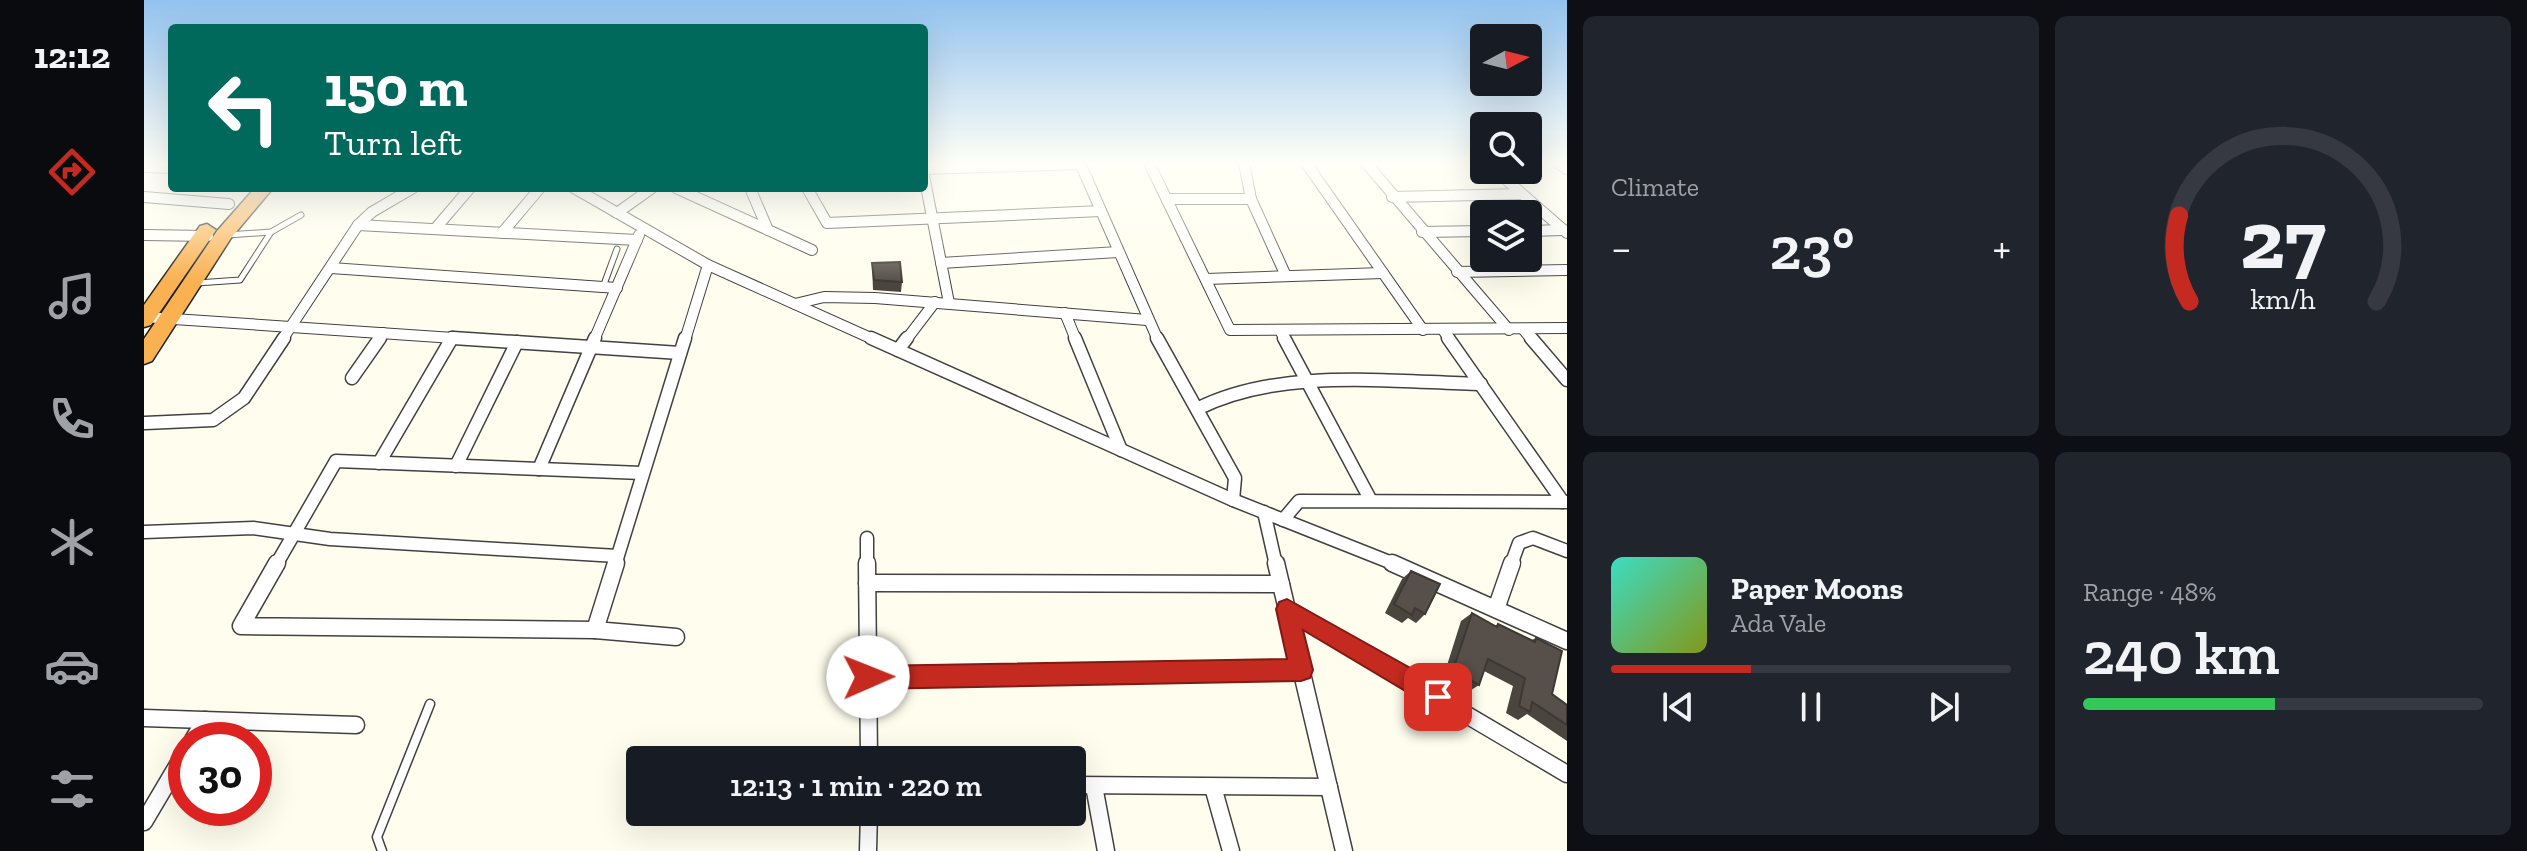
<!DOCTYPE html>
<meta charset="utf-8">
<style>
body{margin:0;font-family:"Zilla Slab",serif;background:#20242c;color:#f1f3f6;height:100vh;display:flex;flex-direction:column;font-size:30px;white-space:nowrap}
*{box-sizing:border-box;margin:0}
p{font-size:26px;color:#9ea1a6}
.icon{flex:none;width:44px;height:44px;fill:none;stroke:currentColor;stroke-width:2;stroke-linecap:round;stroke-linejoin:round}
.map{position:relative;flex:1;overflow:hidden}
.side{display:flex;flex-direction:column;gap:16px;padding:16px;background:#0d0f14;width:960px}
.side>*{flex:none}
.hud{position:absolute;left:24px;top:24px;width:760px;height:168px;border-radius:8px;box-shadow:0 8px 32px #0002;background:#00695c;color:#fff;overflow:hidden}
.needle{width:52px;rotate:83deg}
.fabs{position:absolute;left:1326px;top:24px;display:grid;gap:16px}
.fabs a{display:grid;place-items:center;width:72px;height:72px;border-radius:8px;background:#171b24;box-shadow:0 8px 32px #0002;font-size:40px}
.speed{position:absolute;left:24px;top:722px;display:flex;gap:16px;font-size:40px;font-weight:700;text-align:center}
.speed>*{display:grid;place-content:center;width:104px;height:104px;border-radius:50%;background:#171b24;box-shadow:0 8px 32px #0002;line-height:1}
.speed .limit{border:12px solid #d22;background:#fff;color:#111}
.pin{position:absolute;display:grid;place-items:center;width:68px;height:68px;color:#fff;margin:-34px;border-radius:16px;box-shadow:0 4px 12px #0006}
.me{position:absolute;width:88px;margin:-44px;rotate:89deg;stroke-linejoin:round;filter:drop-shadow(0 0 6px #0008)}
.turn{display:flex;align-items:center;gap:28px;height:168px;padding:0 24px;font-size:36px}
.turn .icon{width:104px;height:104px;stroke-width:2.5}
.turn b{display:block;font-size:56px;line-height:68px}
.big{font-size:60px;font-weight:600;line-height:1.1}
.side .card{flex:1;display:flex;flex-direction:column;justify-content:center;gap:12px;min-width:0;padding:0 28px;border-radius:12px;background:#20242c}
.side .dial{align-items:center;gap:0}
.dial svg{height:208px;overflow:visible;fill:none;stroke:#363941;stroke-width:7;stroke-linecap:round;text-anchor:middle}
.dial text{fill:#f1f3f6;stroke:none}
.song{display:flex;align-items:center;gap:24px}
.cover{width:96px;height:96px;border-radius:12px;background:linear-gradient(135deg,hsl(170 70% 55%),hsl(70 70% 35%))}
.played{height:8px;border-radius:4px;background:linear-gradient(90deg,#c42a1f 35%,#363941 35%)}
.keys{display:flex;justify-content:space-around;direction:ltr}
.heat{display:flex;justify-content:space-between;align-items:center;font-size:44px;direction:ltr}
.charge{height:12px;border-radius:6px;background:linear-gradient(90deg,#34c759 48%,#363941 0)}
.side .tiles{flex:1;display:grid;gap:16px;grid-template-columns:repeat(2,1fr)}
.trip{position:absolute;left:482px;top:746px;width:460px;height:80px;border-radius:8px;background:#171b24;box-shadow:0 8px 32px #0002;font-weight:600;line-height:80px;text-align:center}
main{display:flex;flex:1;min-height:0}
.menu{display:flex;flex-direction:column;width:144px;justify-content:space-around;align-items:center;background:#090b0e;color:#9ea1a6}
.menu .icon{width:56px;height:56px}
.menu .on{color:#c42a1f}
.menu b{font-size:36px;color:#f1f3f6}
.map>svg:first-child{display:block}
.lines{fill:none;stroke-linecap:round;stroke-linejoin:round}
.lane-far1-casing{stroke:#414141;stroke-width:7}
.lane-casing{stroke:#414141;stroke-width:11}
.street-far2-casing{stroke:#414141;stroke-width:12}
.street-far1-casing{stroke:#414141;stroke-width:15}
.street-casing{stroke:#414141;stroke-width:19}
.highway-casing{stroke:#1f1f1f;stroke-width:3}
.lane-far1{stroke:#fff;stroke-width:5}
.lane{stroke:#fff;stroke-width:8}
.street-far2{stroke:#fff;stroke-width:10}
.street-far1{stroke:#fff;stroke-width:12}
.street{stroke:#fff;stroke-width:16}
.highway{fill:#fab151;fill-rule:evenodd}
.wall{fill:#4b4540}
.building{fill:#57504a;stroke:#3d3834;stroke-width:2}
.route{fill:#c42a1f;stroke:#7f1b14;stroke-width:2}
</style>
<main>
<nav class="menu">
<b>12:12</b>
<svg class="icon on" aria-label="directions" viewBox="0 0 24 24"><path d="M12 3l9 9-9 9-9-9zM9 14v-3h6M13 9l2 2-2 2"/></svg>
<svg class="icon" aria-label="music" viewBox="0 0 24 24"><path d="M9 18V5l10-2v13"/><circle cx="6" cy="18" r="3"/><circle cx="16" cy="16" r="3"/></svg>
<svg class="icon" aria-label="phone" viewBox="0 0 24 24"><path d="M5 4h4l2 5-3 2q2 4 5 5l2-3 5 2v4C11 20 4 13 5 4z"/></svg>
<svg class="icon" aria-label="climate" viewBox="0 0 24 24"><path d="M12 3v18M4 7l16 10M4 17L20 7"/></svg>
<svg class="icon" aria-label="car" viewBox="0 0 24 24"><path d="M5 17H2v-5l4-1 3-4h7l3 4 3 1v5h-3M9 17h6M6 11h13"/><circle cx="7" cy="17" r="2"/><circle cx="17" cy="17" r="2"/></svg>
<svg class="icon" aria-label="filters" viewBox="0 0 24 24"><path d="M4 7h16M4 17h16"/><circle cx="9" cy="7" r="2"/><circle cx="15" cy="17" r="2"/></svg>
</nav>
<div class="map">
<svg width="1423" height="851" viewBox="0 0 1423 851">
<rect width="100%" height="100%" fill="#fffeee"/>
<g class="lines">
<!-- lane-far1 casing -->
<g class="lane-far1-casing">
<g id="lane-far1">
<polyline points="83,235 127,232 157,215"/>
<polyline points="53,283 96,280 127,232"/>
<polyline points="459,287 473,249"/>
</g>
</g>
<!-- lane casing -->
<g class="lane-casing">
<polyline id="lane" points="238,851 233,837 286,704"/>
</g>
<!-- street-far2 casing -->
<g class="street-far2-casing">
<g id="street-far2">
<polyline points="936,163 1014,340"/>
<polyline points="1005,163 1086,330 1423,328"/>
<polyline points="1100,163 1107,199 1142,276"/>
<polyline points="1162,163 1279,330"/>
<polyline points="1222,163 1365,330"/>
<polyline points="1414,163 1423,169"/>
<polyline points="0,167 28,168"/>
<polyline points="780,169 936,164"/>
<polyline points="1351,170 1423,233"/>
<polyline points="780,176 805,303"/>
<polyline points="430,188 564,265 731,340"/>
<polyline points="532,188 668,250"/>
<polyline points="606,188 624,230"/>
<polyline points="663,188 683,223 957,211"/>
<polyline points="0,197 85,204"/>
<polyline points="1248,197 1378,194"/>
<polyline points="1023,199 1107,199"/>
<polyline points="473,213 508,188"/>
<polyline points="214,225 493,240"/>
<polyline points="291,229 326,188"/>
<polyline points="1384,231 1420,230"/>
<polyline points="1278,232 1340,231"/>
<polyline points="358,233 396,188"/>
<polyline points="0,235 64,236"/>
<polyline points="797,263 974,252"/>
<polyline points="187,268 473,288"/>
<polyline points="1313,272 1423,270"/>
<polyline points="1062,279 1239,273"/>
<polyline points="651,304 680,297 731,298 1003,320"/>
<polyline points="921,313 932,340"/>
<polyline points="0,317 339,340"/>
<polyline points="1379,329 1388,340"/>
<polyline points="1136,330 1141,340"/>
<polyline points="1299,330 1306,340"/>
<polyline points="138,340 214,225 228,212 269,188"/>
<polyline points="234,340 239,333"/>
<polyline points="306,340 308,337"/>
<polyline points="450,340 495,235"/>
<polyline points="541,340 564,265"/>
<polyline points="762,340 791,302"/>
</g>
</g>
<!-- street-far1 casing -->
<g class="street-far1-casing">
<g id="street-far1">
<polyline points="309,338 536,353"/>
<polyline points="727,338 1089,500 1253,565"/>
<polyline points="931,338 977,450"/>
<polyline points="1013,338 1091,478 1089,500"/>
<polyline points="1140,338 1226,499"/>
<polyline points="1304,338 1419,502"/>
<polyline points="1387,338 1423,380"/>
<polyline points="754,350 763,338"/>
<polyline points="208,378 236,338"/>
<path d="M1053 409C1136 367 1246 382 1337 384"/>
<polyline points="1,423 69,420 100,398 140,338"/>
<polyline points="235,463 308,338"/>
<polyline points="312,466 373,342"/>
<polyline points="395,469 451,338"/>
<polyline points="1120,512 1132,565"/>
<polyline points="1139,520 1155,501 1423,502"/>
<polyline points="0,532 109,528 186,539 473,556"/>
<polyline points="723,538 723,565"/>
<polyline points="132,565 192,461 498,473"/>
<polyline points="471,565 541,338"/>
<polyline points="1367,565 1375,543 1389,538 1423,551"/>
</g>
</g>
<!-- street casing -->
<g class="street-casing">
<g id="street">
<polyline points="133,563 97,626 451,630"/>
<polyline points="472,563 451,630 532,637"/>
<polyline points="723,563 725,760"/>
<polyline points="1132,563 1200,851"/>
<polyline points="1248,563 1423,641"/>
<polyline points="723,583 1137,584"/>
<polyline points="1143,609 1423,774"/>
<polyline points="1352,609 1368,563"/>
<polyline points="724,677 1157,670"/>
<polyline points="0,718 212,725"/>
<polyline points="49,740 61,720"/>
<polyline points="928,785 1185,787"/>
<polyline points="950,786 962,851"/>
<polyline points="1069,787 1087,851"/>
<polyline points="0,822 42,751"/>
<polyline points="724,851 725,812"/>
</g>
</g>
<!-- highway casing -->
<g class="highway-casing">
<g id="highway">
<polygon points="111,188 129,188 87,238 8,361 0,364 0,339 73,231"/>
<polygon points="63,224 72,230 7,325 0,327 0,305 56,226"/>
</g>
</g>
<!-- lane-far1 -->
<use href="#lane-far1" class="lane-far1"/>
<!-- lane -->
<use href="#lane" class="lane"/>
<!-- street-far2 -->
<use href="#street-far2" class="street-far2"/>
<!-- street-far1 -->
<use href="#street-far1" class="street-far1"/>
<!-- street -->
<use href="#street" class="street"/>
<!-- highway -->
<use href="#highway" class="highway"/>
</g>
<!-- wall -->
<g class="wall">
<polygon points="728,263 758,282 757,292 729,290"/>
<polygon points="1267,571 1281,614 1272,623 1264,618 1258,623 1241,613 1258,579"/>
<polygon points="1328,613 1351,626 1354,624 1388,640 1392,638 1408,694 1423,705 1423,741 1383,714 1374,720 1362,713 1369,686 1340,671 1335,685 1324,692 1299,678 1317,621"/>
</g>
<!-- building -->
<g class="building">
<polygon points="756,262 758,282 730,280 728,263"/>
<polygon points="1267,571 1296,584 1281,614 1271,608 1268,615 1250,604"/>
<polygon points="1328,613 1353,627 1354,624 1391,642 1392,638 1418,651 1408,694 1423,705 1423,725 1388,702 1386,712 1375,706 1381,678 1344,659 1335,685 1309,670"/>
</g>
<!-- sky -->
<linearGradient id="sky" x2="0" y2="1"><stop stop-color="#92c2ef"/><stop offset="0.58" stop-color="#fffff7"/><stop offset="1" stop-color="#fffff7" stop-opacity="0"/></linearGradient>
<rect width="1423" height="282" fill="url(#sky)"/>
<!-- route -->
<polygon class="route" points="1143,599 1302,688 1306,697 1302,705 1294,708 1285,705 1159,630 1169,670 1166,678 1157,681 724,689 716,685 713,677 716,669 724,666 1143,659 1132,609 1135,602"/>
</svg>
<div class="fabs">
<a><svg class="needle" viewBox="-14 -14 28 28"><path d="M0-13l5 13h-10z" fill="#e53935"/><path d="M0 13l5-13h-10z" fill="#9ea1a6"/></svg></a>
<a><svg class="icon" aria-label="search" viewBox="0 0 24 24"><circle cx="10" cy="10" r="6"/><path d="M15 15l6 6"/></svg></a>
<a><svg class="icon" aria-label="layers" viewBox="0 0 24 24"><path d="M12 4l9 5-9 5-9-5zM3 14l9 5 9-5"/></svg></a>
</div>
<div class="speed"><div class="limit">30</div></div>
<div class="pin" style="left:1294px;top:697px;background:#d93025"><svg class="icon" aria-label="arrive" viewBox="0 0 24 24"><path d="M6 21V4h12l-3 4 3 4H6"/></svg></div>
<svg class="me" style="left:724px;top:677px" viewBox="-20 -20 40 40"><circle r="19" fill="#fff"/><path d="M0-13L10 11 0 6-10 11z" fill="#c42a1f"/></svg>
<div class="trip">12:13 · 1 min · 220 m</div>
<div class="hud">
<div class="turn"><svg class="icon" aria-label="left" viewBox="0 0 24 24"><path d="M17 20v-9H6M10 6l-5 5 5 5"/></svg><div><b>150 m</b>Turn left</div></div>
</div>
</div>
<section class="side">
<div class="tiles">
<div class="card"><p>Climate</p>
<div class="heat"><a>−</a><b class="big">23°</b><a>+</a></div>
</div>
<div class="card dial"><svg viewBox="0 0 100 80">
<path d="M14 69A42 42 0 1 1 86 69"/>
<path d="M14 69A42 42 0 0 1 10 36" stroke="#c42a1f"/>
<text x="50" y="56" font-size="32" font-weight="700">27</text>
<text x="50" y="72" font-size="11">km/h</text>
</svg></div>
<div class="card">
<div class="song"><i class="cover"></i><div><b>Paper Moons</b><p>Ada Vale</p></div></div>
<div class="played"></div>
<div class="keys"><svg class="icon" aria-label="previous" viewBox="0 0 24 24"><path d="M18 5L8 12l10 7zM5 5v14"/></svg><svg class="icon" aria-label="pause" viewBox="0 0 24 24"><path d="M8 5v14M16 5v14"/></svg><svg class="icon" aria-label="next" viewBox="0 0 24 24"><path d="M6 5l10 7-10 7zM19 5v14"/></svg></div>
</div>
<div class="card"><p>Range · 48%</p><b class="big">240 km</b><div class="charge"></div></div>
</div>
</section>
</main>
